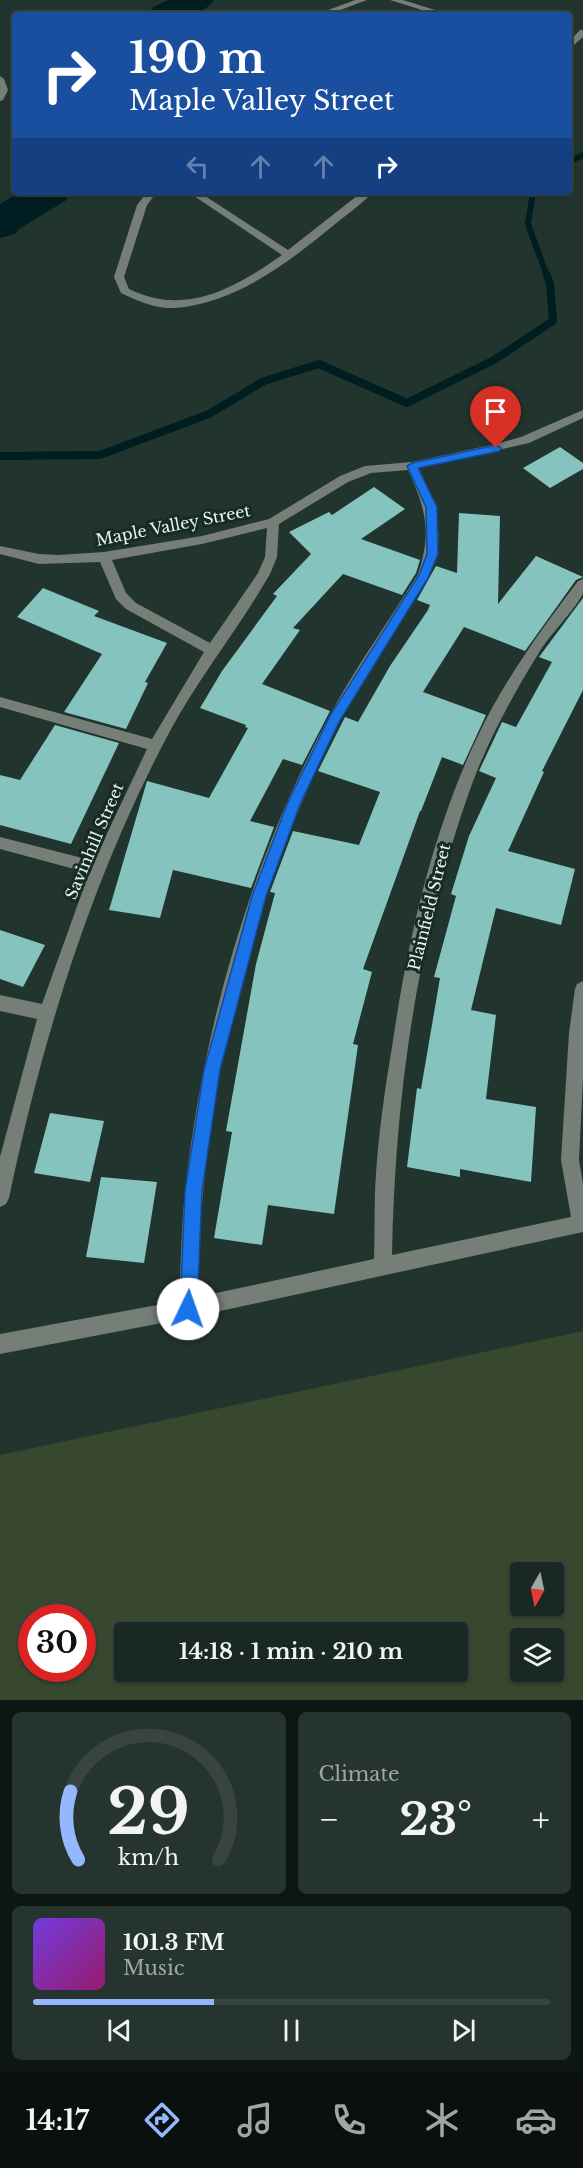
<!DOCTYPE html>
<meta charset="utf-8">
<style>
body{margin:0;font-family:"Libre Baskerville",serif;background:#26342f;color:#f1f3f6;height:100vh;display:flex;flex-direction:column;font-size:22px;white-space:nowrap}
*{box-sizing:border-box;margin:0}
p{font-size:20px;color:#9fa6a5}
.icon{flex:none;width:33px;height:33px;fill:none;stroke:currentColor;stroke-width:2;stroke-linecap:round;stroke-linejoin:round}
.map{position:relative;height:1700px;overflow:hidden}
.sheet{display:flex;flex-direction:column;gap:12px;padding:12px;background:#0e1613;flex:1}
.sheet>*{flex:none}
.top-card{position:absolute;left:12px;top:12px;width:560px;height:183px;border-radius:6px;box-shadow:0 2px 4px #0004,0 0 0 2px #374440;background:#1a4fa0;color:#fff;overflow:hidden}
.needle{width:39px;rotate:189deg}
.buttons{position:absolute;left:510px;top:1562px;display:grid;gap:12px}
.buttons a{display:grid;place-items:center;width:54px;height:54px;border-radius:6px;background:#192822;box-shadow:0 2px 4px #0004,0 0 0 2px #374440;font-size:30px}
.speed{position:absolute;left:18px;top:1604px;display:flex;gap:12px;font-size:30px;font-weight:700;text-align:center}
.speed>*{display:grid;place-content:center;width:78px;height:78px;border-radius:50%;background:#192822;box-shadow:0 2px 4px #0004,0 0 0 2px #374440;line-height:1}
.speed .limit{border:9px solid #d22;background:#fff;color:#111}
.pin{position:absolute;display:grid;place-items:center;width:51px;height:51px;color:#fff;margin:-62px -26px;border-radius:50% 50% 50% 0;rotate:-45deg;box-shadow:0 0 6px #0007}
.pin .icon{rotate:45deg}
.me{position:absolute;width:66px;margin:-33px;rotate:3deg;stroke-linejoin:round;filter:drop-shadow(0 0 4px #0008)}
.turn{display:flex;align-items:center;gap:21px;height:126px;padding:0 18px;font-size:27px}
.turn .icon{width:78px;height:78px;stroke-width:2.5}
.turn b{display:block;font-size:42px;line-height:51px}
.lanes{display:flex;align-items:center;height:57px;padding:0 18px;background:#0003;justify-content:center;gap:30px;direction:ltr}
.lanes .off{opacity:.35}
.big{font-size:45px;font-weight:700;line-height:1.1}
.sheet .tile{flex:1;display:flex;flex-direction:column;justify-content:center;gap:9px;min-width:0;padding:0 21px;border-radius:9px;background:#26342f}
.sheet .dial{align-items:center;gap:0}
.dial svg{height:156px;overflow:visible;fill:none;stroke:#374440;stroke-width:7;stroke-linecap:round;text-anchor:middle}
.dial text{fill:#f1f3f6;stroke:none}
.song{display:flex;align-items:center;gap:18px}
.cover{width:72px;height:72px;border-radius:9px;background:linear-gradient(135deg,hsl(260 70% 55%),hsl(320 70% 35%))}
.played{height:6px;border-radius:3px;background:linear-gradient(90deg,#95b7fd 35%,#374440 35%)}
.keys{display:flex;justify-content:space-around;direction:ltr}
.heat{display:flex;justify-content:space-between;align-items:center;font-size:33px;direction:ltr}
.sheet .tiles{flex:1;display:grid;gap:12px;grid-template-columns:1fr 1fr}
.tile:last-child{grid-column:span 2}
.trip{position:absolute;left:114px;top:1622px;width:354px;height:60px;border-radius:6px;background:#192822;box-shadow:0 2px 4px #0004,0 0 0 2px #374440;font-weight:700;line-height:60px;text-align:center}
.tabs{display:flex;height:96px;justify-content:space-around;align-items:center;background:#0a100e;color:#9fa6a5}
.tabs .icon{width:42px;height:42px}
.tabs .current{color:#95b7fd}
.tabs b{font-size:27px;color:#f1f3f6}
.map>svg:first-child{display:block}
.green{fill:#38482f;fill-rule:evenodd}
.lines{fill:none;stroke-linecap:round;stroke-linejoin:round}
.stream-far1{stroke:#001d22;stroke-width:6}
.stream{stroke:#001d22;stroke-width:8}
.river{fill:#001d22;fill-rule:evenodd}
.building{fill:#85c3be}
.minor{fill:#767e78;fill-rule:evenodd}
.route{fill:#1a73e8;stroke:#114b97;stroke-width:1.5}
.labels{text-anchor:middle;stroke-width:6;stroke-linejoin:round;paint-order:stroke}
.street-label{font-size:16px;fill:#e8f5f0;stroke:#172b25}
</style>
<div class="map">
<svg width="583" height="1700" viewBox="0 0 583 1700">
<rect width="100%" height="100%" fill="#21352e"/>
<!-- green -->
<path class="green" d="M583 1331V1700H0V1455ZM520 1572H554V1605H520ZM32 1617H82V1668H32ZM124 1632H458V1671H124ZM520 1638H554V1671H520Z"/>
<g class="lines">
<!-- stream-far1 -->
<g class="stream-far1">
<polyline points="568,162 583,155"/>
<polyline points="533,192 528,224 547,276"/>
</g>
<!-- stream -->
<polyline class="stream" points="0,456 100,455 209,414 264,381 319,364 407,403 494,360 553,321 550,284 547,275"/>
<!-- river -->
<g class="river">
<path d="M168 0H214C199 21 171 15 148 15L153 7Z"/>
<polygon points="20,192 71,192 65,201 19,229 15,234 0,238 0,204"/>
</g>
</g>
<!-- building -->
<g class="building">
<polygon points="560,447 583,463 583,469 550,488 523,468"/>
<polygon points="374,487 405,509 361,539 420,560 416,573 402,595 343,574 293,628 300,630 262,684 330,711 302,765 283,759 250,821 274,827 251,888 173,870 160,918 109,910 147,781 209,798 248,728 245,727 246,725 200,708 222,671 277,596 273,594 311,554 289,532 329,512 332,515"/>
<polygon points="459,513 500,516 498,604 536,556 583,577 576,580 525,651 464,627 423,692 486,715 463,765 442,757 421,811 420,811 363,969 372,972 353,1044 358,1045 334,1214 268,1205 262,1245 214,1238 232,1132 226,1131 256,964 275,893 270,892 293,831 359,845 380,792 318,771 345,717 358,722 390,666 428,610 430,605 417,600 436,566 457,573"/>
<polygon points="43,588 99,611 94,616 167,643 145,682 148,683 126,729 64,712 102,654 17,617"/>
<polygon points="583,598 583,690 542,771 544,772 508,851 575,869 561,925 496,908 471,1010 496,1015 486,1099 536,1107 531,1182 460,1169 460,1177 407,1167 417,1088 421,1089 440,978 434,977 456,896 451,894 469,836 496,778 479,771 502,722 516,727 552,662 539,657"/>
<polygon points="55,725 119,743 71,844 0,825 0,775 20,780"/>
<polygon points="0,930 45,945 23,987 0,979"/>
<polygon points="50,1113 104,1121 90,1182 34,1173"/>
<polygon points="101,1177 157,1182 144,1263 86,1257"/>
</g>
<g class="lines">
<!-- minor -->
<g class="minor">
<polygon points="355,0 367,0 327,15 315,15"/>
<polygon points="390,0 403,0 451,15 438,15"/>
<polygon points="580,30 583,30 583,37 568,50 568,43"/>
<polygon points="0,76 4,79 8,90 3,100 0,101"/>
<path d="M147 192H157L147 205 124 277 129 289C186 317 235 288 282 255L188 192H199L288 250 362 192H373C362 204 347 214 334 225 289 262 235 304 174 308 156 309 137 301 121 293L114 277 137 205Z"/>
<path d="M583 410V418L529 443 419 468C436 505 448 540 428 578 399 626 366 671 340 721 265 867 218 1030 203 1193 199 1228 199 1263 198 1297L374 1259C375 1230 374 1202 376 1173 379 1131 385 1088 392 1047 409 932 436 812 492 708 517 663 547 622 578 581L583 579C583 583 583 589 583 593 579 605 548 637 540 651 514 693 489 738 472 784 417 935 395 1096 392 1255L571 1217 561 1160 569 1033 575 989 577 984 583 981V1078L579 1160 583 1184V1232L188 1318 0 1354V1334L179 1301C181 1265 181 1229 185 1192 203 1027 251 859 331 713 357 665 389 621 418 574 432 533 426 509 408 470L371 473 348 482 279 524 277 557 270 574C239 628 200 676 170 731 92 877 43 1036 9 1198L6 1204 0 1207V1157L37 1019 0 1011V995L42 1004 89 873 0 849V837L94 861 147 749 0 707V697L152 739 204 652 126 609 116 599 100 562 39 564 0 554V546L39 554 58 555 104 552 202 536 269 519 340 476 365 466 412 462 496 444 521 437ZM267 528 265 557 258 573 210 643 136 603 126 593 112 560 202 544Z"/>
</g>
</g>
<!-- route -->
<polygon class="route" points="496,445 501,448 500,451 418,468 437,507 438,554 428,578 340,720 301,802 266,896 220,1070 202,1191 197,1309 194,1315 188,1317 182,1315 180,1309 185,1191 204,1070 252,896 288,802 331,714 419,575 427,554 426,507 407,466 412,463"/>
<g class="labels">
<!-- street labels -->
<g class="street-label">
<text transform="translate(173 525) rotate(-11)" y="6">Maple Valley Street</text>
<text transform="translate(94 841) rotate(-67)" y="6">Savinhill Street</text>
<text transform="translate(429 907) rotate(-76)" y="6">Plainfield Street</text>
</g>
</g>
</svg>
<div class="buttons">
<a><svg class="needle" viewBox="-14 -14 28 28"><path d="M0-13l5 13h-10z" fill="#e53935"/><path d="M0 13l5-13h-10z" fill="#9fa6a5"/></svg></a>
<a><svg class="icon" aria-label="layers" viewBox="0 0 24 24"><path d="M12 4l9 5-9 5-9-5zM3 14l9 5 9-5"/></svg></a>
</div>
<div class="speed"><div class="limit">30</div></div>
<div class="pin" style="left:496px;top:448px;background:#d93025"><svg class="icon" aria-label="arrive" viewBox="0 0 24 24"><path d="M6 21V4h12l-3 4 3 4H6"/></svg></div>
<svg class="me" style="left:188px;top:1309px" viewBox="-20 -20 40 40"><circle r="19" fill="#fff"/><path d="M0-13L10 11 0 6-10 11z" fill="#1a73e8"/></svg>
<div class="trip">14:18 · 1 min · 210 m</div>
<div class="top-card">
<div class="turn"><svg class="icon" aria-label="right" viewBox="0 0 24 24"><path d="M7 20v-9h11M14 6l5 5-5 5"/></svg><div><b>190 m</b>Maple Valley Street</div></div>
<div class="lanes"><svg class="icon off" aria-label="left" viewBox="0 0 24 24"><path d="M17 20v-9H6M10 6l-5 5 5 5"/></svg><svg class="icon off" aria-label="ahead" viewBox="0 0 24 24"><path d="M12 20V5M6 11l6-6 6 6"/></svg><svg class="icon off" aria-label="ahead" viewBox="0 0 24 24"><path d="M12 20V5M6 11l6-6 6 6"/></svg><svg class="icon" aria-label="right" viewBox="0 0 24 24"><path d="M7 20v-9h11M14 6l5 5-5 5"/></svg></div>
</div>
</div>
<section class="sheet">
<div class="tiles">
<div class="tile dial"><svg viewBox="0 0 100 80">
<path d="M14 69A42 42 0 1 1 86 69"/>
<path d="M14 69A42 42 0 0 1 10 34" stroke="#95b7fd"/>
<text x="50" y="56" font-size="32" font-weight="700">29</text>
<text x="50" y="72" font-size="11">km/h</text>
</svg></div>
<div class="tile"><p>Climate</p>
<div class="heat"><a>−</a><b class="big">23°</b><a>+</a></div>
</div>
<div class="tile">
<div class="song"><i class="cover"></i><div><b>101.3 FM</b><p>Music</p></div></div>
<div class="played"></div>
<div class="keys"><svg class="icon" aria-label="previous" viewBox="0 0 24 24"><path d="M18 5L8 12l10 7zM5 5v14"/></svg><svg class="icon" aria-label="pause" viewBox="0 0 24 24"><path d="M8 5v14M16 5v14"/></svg><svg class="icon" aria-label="next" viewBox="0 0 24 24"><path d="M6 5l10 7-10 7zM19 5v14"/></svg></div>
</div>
</div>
</section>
<nav class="tabs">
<b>14:17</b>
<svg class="icon current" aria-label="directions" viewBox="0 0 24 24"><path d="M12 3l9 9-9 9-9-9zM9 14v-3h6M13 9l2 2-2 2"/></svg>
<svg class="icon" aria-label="music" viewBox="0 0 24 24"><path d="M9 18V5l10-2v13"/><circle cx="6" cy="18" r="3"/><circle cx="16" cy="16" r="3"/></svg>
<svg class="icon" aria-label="phone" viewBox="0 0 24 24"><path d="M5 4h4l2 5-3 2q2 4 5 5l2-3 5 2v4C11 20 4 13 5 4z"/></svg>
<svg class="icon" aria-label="climate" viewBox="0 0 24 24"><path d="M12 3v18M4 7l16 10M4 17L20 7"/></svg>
<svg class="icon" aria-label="car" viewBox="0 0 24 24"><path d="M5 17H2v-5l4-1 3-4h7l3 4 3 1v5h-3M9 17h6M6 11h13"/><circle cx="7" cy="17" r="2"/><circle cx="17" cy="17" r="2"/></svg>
</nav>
